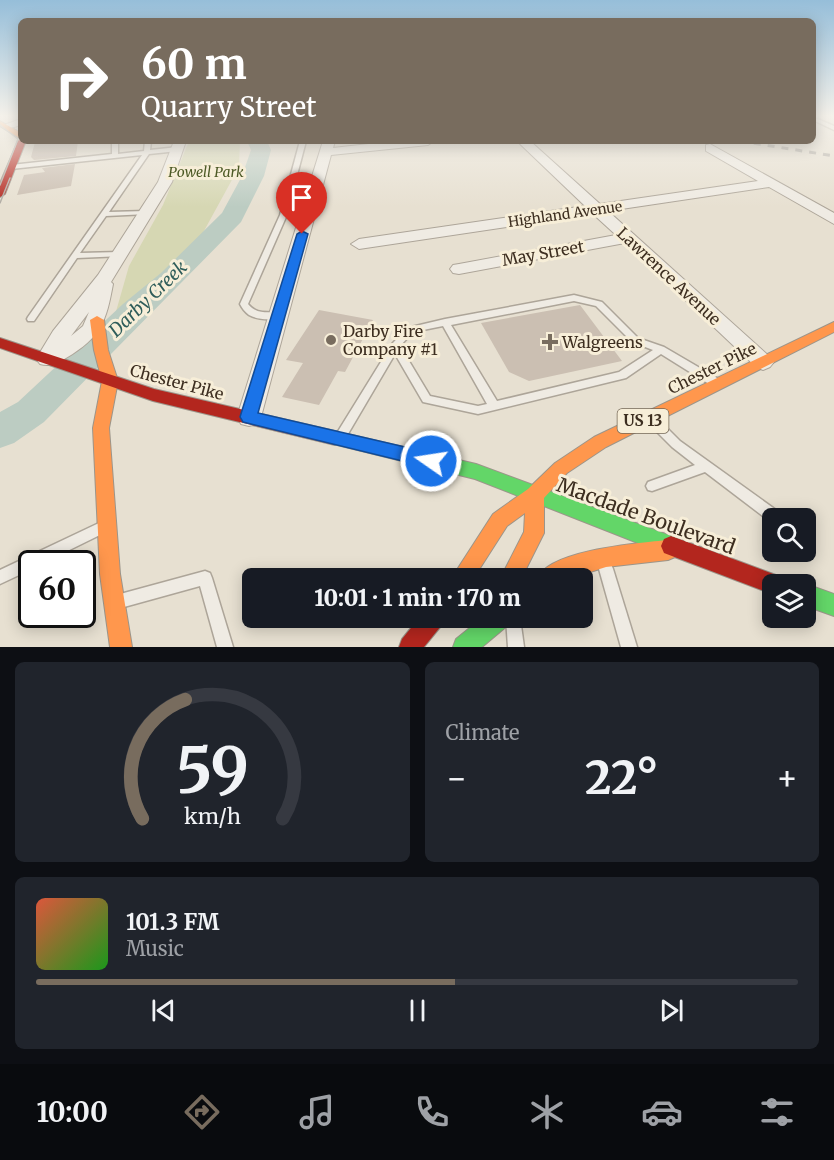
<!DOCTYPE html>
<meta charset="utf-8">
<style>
body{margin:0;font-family:Merriweather,serif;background:#20242c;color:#f1f3f6;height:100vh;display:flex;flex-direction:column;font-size:22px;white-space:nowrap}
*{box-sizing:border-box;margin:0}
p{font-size:20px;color:#9ea1a6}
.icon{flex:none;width:33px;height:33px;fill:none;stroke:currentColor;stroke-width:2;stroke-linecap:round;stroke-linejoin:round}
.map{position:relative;height:647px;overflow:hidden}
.side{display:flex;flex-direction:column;gap:15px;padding:15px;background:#0d0f14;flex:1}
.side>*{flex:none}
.banner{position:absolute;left:18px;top:18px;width:798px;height:126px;border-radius:9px;box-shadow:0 3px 15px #0003;background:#786c5e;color:#fff;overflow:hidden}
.controls{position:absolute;left:762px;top:508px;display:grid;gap:12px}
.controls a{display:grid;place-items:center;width:54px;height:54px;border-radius:9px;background:#171b24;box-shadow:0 3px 15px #0003;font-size:30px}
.speed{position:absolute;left:18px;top:550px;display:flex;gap:12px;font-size:30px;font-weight:700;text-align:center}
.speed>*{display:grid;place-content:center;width:78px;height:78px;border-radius:50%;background:#171b24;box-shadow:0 3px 15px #0003;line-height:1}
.speed .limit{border:3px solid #111;border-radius:9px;background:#fff;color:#111}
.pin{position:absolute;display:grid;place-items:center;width:51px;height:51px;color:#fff;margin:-62px -26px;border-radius:50% 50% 50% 0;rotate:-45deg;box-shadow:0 0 6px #0007}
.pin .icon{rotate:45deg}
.me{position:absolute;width:66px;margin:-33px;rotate:283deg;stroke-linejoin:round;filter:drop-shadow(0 0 4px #0008)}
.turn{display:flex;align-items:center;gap:21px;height:126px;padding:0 24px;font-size:27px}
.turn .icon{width:78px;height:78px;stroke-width:2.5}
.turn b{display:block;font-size:42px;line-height:51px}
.big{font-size:45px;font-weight:800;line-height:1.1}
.side .tile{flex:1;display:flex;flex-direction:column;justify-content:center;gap:9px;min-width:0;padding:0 21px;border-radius:9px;background:#20242c}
.side .dial{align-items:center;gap:0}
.dial svg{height:156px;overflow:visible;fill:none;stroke:#363941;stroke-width:7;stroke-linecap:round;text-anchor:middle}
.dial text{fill:#f1f3f6;stroke:none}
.song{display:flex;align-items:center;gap:18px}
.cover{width:72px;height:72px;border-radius:9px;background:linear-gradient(135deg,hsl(10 70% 55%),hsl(120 70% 35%))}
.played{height:6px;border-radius:3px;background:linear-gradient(90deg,#786c5e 55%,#363941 55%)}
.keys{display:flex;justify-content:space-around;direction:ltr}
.heat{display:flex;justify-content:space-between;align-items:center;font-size:33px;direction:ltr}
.side .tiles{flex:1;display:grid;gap:15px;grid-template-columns:1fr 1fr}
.tile:last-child{grid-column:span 2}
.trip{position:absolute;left:242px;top:568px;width:351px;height:60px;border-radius:9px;background:#171b24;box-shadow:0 3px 15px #0003;font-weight:800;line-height:60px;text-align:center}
.menu{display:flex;height:96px;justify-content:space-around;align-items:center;background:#090b0e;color:#9ea1a6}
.menu .icon{width:42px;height:42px}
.menu .current{color:#786c5e}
.menu b{font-size:27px;color:#f1f3f6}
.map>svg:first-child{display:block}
.green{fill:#d6d7b3}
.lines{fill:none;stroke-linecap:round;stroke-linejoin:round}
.river{fill:#bcccc2;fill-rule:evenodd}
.building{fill:#cbbfb2}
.lane-casing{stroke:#ada599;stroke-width:3}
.street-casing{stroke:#ada599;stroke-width:2}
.fast-casing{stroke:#9c958a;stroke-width:2}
.slow-casing{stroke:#9c958a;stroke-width:2}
.jam-casing{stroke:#9c958a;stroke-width:2}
.lane{fill:#efebe3;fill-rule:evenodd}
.street{fill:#efebe3;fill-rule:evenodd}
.fast{fill:#63d668;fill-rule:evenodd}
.slow{fill:#ff974d;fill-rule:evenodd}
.jam{fill:#b3261e;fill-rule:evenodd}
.tram{stroke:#afaaa2;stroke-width:1.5}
.rail{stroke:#afaaa2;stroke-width:3;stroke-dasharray:7 7;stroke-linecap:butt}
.route{fill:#1a73e8;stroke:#114b97;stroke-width:1.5}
.poi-dot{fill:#786c5e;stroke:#f7eed8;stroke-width:2}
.labels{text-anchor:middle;stroke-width:6;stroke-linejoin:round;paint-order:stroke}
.far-park-label{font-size:14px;font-style:italic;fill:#4d5a26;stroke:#f7eed8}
.far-street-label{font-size:14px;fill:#3d2e20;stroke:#f7eed8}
.shield{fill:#f7eed8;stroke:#756857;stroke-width:1.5}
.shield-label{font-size:15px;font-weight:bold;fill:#3d2e20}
.street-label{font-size:16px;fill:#3d2e20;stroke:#f7eed8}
.poi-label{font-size:16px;fill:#3d2e20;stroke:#f7eed8;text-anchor:start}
.water-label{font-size:18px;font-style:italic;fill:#2f5d5a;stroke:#f7eed8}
.near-street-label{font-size:20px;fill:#3d2e20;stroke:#f7eed8}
</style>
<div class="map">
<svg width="834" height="647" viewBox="0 0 834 647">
<rect width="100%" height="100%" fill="#e7e0d1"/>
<!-- green -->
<polygon class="green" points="189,141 240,141 239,167 199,240 115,315 129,266 163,205"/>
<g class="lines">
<!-- river -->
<polygon class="river" points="247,141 267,141 271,150 264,176 241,222 44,422 14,443 0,448 0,412 18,402 123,304 161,273 222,213 242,176 251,150"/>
</g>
<!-- building -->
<g class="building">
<polygon points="78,141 76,156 34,160 31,157 35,142"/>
<polygon points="75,164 71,186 17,195 24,175 45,172 42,168"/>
<polygon points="580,305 622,361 529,381 509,372 481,323"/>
<polygon points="319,310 373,320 345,372 338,371 319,405 282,397 303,363 286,360"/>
</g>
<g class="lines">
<!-- lane casing -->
<g class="lane-casing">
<g id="lane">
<polygon points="813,117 834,126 834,130 813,120"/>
<polygon points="112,141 118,141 118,154 144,151 145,141 151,141 150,150 178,147 181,149 178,151 149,154 109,212 146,211 149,213 148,214 106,216 80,253 120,252 124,254 123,256 77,258 34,321 28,321 27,319 28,317 142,155 11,169 8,167 11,165 112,154"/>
<path d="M300 141H306L287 213H308L311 215 308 217H286L248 304C260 318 271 308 282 316 275 321 258 320 249 315 245 312 242 308 240 304L280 215Z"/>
<path d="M574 295 602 302 638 338 664 347 717 378 718 381 717 384H709L661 354 626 378 478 414 423 402 395 354 345 439 341 441 337 439 335 436 337 433 392 344 407 328 445 319ZM574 301 596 306 632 342 653 350 619 372 497 401 451 325ZM443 326 487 404 478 406 430 396 400 346 413 332Z"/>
<polygon points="653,417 657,418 680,441 783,515 784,519 772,519 772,523 705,472 652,491 648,490 646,486 648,482 695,465 672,447 649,424 648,421 649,418"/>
<polygon points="99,523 104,525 106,529 104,533 41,564 32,564 32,569 0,584 0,570"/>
<polygon points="606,562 611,564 613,569 637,647 621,647 599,569 601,564"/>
<polygon points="205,571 210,573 212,578 233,647 217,647 200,586 124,607 119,605 117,600 119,595 124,593"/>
<polygon points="506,618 520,618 524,647 508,647"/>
</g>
</g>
<!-- street casing -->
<g class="street-casing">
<g id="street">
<polygon points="21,119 21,125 7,129 1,126"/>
<path d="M174 141H186L172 182 111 282 113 284C106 322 101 337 66 358 57 363 50 367 40 364L36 359 53 331 98 275 158 182ZM89 312 83 326 71 336Z"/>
<polygon points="323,141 335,141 333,148 395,141 434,141 428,145 331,155 261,417 257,424 249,426 241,424 237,417"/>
<polygon points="517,141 530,141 600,204 758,181 706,151 706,145 710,144 834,213 834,224 769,187 608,211 770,357 774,362 770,367 763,370 756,367 625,243 459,274 453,273 450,269 453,265 459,264 616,235 593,214 359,249 351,244 359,239 585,206"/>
</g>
</g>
<!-- fast casing -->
<g class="fast-casing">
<g id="fast">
<polygon points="335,431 476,464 671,536 678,539 681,546 678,553 671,556 475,479 329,443 327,438 329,433"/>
<polygon points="806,584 834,594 834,616 806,606 804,585"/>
<polygon points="482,618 510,618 507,626 482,647 453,647 456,639"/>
</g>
</g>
<!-- slow casing -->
<g class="slow-casing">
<g id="slow">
<polygon points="0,121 21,133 21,139 0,126"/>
<polygon points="97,316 104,320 108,350 118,381 109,428 120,574 132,647 110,647 100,574 93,428 102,381 94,350 90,320"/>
<polygon points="834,322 834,332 606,447 567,473 544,498 544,533 521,579 500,579 524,532 525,513 507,526 473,579 451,579 493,514 528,489 555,463 594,437"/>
<path d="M668 540 675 543 678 550 675 557 668 560 606 567 568 579H537C548 550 639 543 668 540Z"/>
</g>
</g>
<!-- jam casing -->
<g class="jam-casing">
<g id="jam">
<polygon points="21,139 21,141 26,141 5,194 0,197 0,183 18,141"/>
<polygon points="0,338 154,389 335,431 341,433 343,438 341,443 335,445 153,401 0,348"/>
<polygon points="671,536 784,578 788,585 772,585 772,594 664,553 661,546 664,539"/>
<polygon points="419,618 444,618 441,626 424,647 399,647 402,639"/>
</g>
</g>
<!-- lane -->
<use href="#lane" class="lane"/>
<!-- street -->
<use href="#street" class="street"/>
<!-- fast -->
<use href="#fast" class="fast"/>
<!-- slow -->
<use href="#slow" class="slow"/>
<!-- jam -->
<use href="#jam" class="jam"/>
<!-- tram -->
<g class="tram">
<polyline points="0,125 18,139 0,185"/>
<polyline points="0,203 10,178"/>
</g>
<!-- rail -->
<polyline class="rail" points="740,141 834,156"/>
</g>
<!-- sky -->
<linearGradient id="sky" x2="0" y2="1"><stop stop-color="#96bed9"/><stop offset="0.56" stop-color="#f4f1ea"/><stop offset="1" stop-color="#f4f1ea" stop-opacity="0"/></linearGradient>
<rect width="834" height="207" fill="url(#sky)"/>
<!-- route -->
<polygon class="route" points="302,231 308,234 258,413 431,453 437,455 440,461 437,466 431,468 243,422 240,417 297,234"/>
<!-- markers -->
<g class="poi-dot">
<circle cx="331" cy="340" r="6"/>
<path d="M547 333h6v6h6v6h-6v6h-6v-6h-6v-6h6z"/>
</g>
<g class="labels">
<!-- far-park labels -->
<g class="far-park-label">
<text x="206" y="177">Powell Park</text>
</g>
<!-- far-street labels -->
<g class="far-street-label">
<text transform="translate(565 214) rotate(-8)" y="5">Highland Avenue</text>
</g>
<!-- shield labels -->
<rect class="shield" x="617.5" y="409" width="51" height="24" rx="4.5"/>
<g class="shield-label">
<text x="643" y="426">US 13</text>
</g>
<!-- street labels -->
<g class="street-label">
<text transform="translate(543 253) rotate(-10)" y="6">May Street</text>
<text transform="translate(669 276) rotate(43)" y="6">Lawrence Avenue</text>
<text transform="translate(712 368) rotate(-26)" y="6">Chester Pike</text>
<text transform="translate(177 382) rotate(15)" y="6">Chester Pike</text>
</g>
<!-- poi labels -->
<g class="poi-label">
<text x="343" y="337">Darby Fire<tspan x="343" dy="18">Company #1</tspan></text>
<text x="562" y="348">Walgreens</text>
</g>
<!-- water labels -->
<g class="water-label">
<text transform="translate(148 299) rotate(-44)" y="6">Darby Creek</text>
</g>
<!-- near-street labels -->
<g class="near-street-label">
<text transform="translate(646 516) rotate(20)" y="7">Macdade Boulevard</text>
</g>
</g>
</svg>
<div class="controls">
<a><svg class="icon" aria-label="search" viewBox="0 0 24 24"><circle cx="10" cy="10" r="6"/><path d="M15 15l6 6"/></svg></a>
<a><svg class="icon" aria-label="layers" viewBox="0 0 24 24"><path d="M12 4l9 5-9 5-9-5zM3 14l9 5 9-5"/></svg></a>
</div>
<div class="speed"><div class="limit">60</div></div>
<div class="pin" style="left:302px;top:234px;background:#d93025"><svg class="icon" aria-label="arrive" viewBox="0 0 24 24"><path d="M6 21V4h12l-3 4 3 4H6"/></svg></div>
<svg class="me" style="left:431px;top:461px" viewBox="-20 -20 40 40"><circle r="17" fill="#1a73e8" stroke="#fff" stroke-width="3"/><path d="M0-11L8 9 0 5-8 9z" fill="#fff"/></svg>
<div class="trip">10:01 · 1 min · 170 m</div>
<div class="banner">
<div class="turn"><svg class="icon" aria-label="right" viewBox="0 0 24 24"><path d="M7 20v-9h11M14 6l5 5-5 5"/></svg><div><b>60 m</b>Quarry Street</div></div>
</div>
</div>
<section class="side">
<div class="tiles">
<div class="tile dial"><svg viewBox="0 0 100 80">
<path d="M14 69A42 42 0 1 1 86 69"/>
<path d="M14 69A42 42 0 0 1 36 8" stroke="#786c5e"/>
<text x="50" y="56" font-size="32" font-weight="700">59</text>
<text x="50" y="72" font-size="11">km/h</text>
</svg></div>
<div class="tile"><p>Climate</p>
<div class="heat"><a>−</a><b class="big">22°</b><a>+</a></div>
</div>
<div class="tile">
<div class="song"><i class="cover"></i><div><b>101.3 FM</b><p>Music</p></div></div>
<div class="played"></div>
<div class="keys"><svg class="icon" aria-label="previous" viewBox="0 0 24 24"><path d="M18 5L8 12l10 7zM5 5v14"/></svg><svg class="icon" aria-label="pause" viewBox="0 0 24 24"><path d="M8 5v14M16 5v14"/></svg><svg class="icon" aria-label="next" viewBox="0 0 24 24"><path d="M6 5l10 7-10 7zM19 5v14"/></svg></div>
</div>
</div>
</section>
<nav class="menu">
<b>10:00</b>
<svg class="icon current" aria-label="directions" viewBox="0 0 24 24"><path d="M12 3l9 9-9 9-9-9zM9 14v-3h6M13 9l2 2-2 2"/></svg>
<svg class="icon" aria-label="music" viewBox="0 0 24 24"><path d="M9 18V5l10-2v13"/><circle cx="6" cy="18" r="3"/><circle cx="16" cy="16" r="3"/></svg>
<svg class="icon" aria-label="phone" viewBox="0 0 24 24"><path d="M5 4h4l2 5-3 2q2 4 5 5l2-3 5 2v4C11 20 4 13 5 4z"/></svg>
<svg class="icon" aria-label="climate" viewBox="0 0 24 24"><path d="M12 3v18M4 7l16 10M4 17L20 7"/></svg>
<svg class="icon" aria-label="car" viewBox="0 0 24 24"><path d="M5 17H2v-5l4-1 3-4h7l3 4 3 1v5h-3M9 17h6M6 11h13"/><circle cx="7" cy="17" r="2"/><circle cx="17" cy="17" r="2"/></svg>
<svg class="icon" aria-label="filters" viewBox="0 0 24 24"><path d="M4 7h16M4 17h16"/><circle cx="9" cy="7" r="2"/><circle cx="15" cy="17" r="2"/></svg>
</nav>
